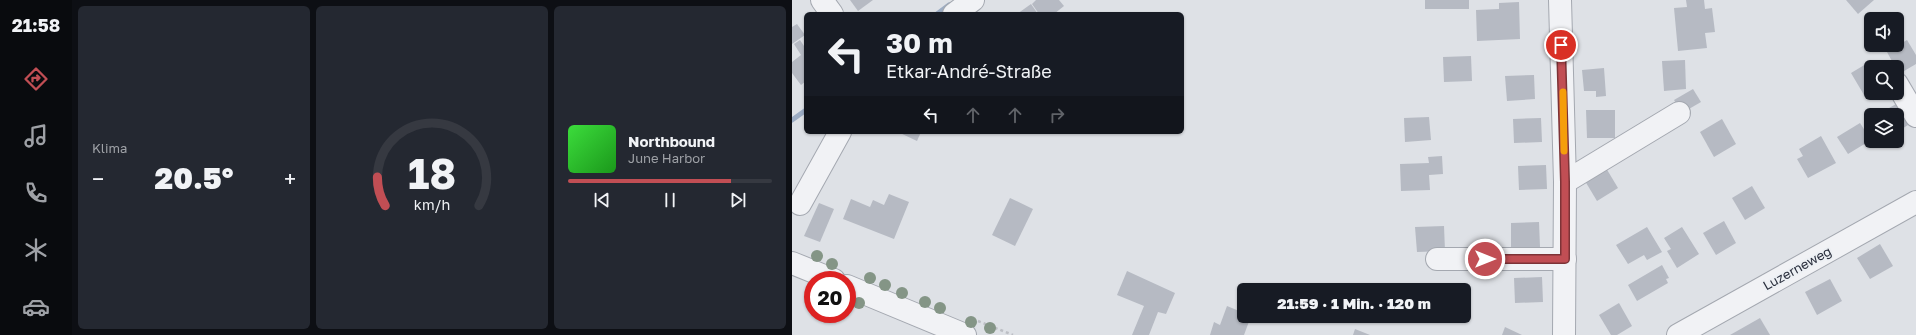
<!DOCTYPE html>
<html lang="de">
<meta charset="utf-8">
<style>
body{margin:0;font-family:"Golos Text",sans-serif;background:#242831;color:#f1f3f6;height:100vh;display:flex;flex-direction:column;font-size:15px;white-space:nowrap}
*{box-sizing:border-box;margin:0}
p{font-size:13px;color:#9ea1a6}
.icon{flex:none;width:22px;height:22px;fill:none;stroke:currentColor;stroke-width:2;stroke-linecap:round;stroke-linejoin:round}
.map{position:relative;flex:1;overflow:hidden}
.sheet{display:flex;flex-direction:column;gap:6px;padding:6px;background:#0d0f14;width:720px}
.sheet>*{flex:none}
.guide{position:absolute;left:12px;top:12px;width:380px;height:122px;border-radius:6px;box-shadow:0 1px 3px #0004;background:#171b24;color:#f1f3f6;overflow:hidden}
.buttons{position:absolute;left:1072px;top:12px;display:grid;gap:8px}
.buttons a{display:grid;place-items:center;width:40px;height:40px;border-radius:6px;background:#171b24;box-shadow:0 1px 3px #0004;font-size:20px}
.speed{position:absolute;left:12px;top:271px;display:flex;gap:8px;font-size:20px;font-weight:700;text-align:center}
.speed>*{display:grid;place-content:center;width:52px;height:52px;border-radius:50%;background:#171b24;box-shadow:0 1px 3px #0004;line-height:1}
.speed .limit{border:6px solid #d22;background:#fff;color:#111}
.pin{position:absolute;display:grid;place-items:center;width:34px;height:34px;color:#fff;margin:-17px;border:2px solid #fff;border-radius:50%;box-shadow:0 1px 4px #0007}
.me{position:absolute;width:44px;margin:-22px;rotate:90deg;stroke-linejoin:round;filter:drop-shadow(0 0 3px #0008)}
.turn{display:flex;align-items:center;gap:14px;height:84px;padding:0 16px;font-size:18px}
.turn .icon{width:52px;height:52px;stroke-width:2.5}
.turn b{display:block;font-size:28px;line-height:34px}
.lanes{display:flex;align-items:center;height:38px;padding:0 16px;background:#0003;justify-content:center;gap:20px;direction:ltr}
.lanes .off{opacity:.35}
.big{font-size:30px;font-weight:800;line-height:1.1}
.sheet .widget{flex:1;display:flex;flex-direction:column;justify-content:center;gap:6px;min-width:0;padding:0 14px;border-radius:6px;background:#242831}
.sheet .dial{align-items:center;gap:0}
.dial svg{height:104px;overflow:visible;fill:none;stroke:#363941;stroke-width:7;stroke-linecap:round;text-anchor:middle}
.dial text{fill:#f1f3f6;stroke:none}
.song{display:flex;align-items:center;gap:12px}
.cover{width:48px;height:48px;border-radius:6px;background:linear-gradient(135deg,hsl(120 70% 55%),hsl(120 70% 35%))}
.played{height:4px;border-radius:2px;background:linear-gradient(90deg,#c14e54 80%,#363941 80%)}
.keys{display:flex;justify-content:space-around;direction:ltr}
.heat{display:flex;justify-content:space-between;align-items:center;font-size:22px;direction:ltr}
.sheet .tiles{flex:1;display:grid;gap:6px;grid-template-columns:repeat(3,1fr)}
.trip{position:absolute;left:445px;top:283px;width:234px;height:40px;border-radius:6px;background:#171b24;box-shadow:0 1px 3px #0004;font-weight:800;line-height:40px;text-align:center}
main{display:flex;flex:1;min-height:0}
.menu{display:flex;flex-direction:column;width:72px;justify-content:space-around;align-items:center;background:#090b0e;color:#9ea1a6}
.menu .icon{width:28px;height:28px}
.menu .current{color:#c14e54}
.menu b{font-size:18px;color:#f1f3f6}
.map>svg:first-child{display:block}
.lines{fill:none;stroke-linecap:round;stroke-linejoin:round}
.stream{stroke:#9cacc3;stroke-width:5}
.building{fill:#b6bac3}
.minor-casing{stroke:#a4a8b0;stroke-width:24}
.path{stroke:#bdbfc5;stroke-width:2.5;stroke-dasharray:3 3;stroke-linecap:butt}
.minor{stroke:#f1f2f5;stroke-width:22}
.tree{fill:#849586}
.route-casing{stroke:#7d3337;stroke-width:10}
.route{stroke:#c14e54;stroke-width:7}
.slow{stroke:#f59e0b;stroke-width:7}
.labels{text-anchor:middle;stroke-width:4;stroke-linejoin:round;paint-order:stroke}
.street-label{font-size:13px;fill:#292e3c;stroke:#edf0f4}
</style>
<main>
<nav class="menu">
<b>21:58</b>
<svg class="icon current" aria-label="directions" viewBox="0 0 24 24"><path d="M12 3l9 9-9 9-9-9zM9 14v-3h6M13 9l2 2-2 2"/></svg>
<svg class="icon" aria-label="music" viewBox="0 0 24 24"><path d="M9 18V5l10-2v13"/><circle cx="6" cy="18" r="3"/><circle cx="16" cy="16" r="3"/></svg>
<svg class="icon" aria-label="phone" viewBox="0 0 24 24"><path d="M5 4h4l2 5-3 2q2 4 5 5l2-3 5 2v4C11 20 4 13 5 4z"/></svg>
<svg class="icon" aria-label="climate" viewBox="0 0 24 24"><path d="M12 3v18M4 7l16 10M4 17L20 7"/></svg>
<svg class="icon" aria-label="car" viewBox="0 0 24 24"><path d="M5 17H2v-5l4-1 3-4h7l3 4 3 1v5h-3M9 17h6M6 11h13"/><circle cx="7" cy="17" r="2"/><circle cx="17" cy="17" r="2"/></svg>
</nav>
<section class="sheet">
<div class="tiles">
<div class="widget"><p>Klima</p>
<div class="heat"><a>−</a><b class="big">20.5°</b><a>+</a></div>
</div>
<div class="widget dial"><svg viewBox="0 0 100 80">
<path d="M14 69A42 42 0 1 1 86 69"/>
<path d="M14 69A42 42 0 0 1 8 47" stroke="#c14e54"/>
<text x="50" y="56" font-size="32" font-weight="700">18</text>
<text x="50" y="72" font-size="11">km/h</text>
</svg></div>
<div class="widget">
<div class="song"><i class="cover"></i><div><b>Northbound</b><p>June Harbor</p></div></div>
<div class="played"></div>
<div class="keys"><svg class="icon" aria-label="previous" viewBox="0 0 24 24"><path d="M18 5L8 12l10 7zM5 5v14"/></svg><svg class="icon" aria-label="pause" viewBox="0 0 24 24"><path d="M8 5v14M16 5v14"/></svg><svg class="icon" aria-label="next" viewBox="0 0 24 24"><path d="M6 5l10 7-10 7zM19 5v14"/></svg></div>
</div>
</div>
</section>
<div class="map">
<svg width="1124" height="335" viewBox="0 0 1124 335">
<rect width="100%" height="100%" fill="#dee1e6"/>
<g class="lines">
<!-- stream -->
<g class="stream">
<polyline points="145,14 157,5"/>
<polyline points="0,120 14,110"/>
</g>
</g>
<!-- building -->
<g class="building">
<polygon points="58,0 81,0 66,11"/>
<polygon points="244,0 267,0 272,6 262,14 247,14 240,4"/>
<rect x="633" y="0" width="44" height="9"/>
<polygon points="894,0 912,0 913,9 920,8 923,32 913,33 915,48 886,51 882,8 895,7"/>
<polygon points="1054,0 1082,0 1066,14"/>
<polygon points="727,2 728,39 685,41 684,10 707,9 707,3"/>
<polygon points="239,4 246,14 225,14"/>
<polygon points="5,24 13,35 0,44 0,27"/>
<polygon points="8,40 14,49 12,53 14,56 14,81 9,85 0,73 0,62 9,55 2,44"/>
<polygon points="1115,40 1124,55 1124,64 1107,74 1095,52"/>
<polygon points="679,56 680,81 652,82 651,57"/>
<polygon points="893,60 894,89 872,91 870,61"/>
<polygon points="1079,61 1083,67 1079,67 1079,90 1072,95 1059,73"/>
<polygon points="812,68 814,96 804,97 804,91 792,91 790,70"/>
<polygon points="742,75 743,99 715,101 713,76"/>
<polygon points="901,89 909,102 890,113 882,100"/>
<polygon points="1104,104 1116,125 1105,132 1105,115 1085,115"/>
<polygon points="794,110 823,110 823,138 795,138"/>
<polygon points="637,117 639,140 613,142 612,118"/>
<polygon points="749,118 750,142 722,143 721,119"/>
<polygon points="930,119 944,144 922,157 908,132"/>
<polygon points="1068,123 1079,140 1056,154 1045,137"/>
<polygon points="106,132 129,132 125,141"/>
<polygon points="1029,136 1044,163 1016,178 1005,159 1011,156 1007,149"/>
<polygon points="650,156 651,174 637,175 638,190 609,191 608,164 637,163 636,157"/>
<polygon points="754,165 755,189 727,190 726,166"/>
<polygon points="814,168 826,188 805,201 793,181"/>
<polygon points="960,186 973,208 953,220 940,198"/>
<polygon points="97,194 117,202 102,239 51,219 59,199 78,207 81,200 92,205"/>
<polygon points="218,198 241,209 223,246 200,235"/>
<polygon points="27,203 42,209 28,242 12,236"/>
<polygon points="932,221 944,243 924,255 911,233"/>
<polygon points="747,222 748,247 719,248 719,223"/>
<polygon points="652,226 653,251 625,252 623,227"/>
<polygon points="855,227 870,252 855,260 852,255 836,264 824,245"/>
<polygon points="890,227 907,254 885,268 875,251 879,249 872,238"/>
<polygon points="1088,244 1101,266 1078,279 1065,258"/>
<polygon points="870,265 877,278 874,279 876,283 845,301 836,285"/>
<polygon points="335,271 383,293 374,314 366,312 357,335 340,335 352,306 325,295"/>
<polygon points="750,277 751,302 723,303 722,278"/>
<polygon points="1038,279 1050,301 1025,315 1013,292"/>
<polygon points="827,303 840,326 825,335 819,335 807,315"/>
<polygon points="435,306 452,313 452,316 459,316 452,335 418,335 422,322 428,325"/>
<polygon points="968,318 978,335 938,335"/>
<polygon points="713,327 730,335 710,335"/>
<polygon points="563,329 578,335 561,335"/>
</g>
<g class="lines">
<!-- minor casing -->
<g class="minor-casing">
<g id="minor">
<polyline points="30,0 40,14"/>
<polyline points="768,0 773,182 772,335"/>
<polyline points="162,14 181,0"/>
<polyline points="1105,84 1124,116"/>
<polyline points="773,182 887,113"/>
<polyline points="8,204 48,132"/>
<polyline points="645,259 773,259"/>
<polyline points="0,263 42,280"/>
<polyline points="55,286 173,335"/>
<polyline points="886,335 1124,202"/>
</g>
</g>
<!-- path -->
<polyline class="path" points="186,321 221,335"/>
<!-- minor -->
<use href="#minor" class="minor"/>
</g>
<!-- trees -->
<g class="tree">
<circle cx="25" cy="256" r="6"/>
<circle cx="40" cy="264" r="6"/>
<circle cx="78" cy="278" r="6"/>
<circle cx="93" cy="285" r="6"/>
<circle cx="110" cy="293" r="6"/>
<circle cx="133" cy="302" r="6"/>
<circle cx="67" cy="303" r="6"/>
<circle cx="148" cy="308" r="6"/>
<circle cx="179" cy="322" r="6"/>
<circle cx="198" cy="328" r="6"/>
</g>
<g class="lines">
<!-- route casing -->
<g class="route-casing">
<polyline id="route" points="693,259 773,259 773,182 769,45"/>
</g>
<!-- route -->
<use href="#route" class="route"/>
<!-- slow -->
<polyline class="slow" points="771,92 772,151"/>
</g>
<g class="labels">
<!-- street labels -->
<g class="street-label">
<text transform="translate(1005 268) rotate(-29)" y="5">Luzerneweg</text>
</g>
</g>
</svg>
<div class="buttons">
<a><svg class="icon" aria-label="sound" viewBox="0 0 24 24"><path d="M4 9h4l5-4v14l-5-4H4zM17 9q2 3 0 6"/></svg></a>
<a><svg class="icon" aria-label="search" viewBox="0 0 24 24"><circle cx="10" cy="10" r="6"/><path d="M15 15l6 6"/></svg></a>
<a><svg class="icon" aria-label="layers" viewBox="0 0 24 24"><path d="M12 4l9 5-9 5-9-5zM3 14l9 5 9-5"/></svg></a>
</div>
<div class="speed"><div class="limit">20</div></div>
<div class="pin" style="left:769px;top:45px;background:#d93025"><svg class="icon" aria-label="arrive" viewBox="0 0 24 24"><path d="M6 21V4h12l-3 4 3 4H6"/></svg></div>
<svg class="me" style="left:693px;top:259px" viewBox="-20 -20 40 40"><circle r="17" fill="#c14e54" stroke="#fff" stroke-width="3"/><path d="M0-11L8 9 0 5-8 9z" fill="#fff"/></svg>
<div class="trip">21:59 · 1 Min. · 120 m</div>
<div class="guide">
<div class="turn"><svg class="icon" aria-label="left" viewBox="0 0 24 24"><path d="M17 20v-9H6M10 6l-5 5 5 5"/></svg><div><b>30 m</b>Etkar-André-Straße</div></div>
<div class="lanes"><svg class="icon" aria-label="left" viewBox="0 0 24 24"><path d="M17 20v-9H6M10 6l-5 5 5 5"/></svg><svg class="icon off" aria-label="ahead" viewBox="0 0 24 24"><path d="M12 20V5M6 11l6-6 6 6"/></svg><svg class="icon off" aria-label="ahead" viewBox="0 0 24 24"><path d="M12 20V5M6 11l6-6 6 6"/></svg><svg class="icon off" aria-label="right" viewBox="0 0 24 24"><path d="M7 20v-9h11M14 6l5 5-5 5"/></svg></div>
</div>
</div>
</main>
